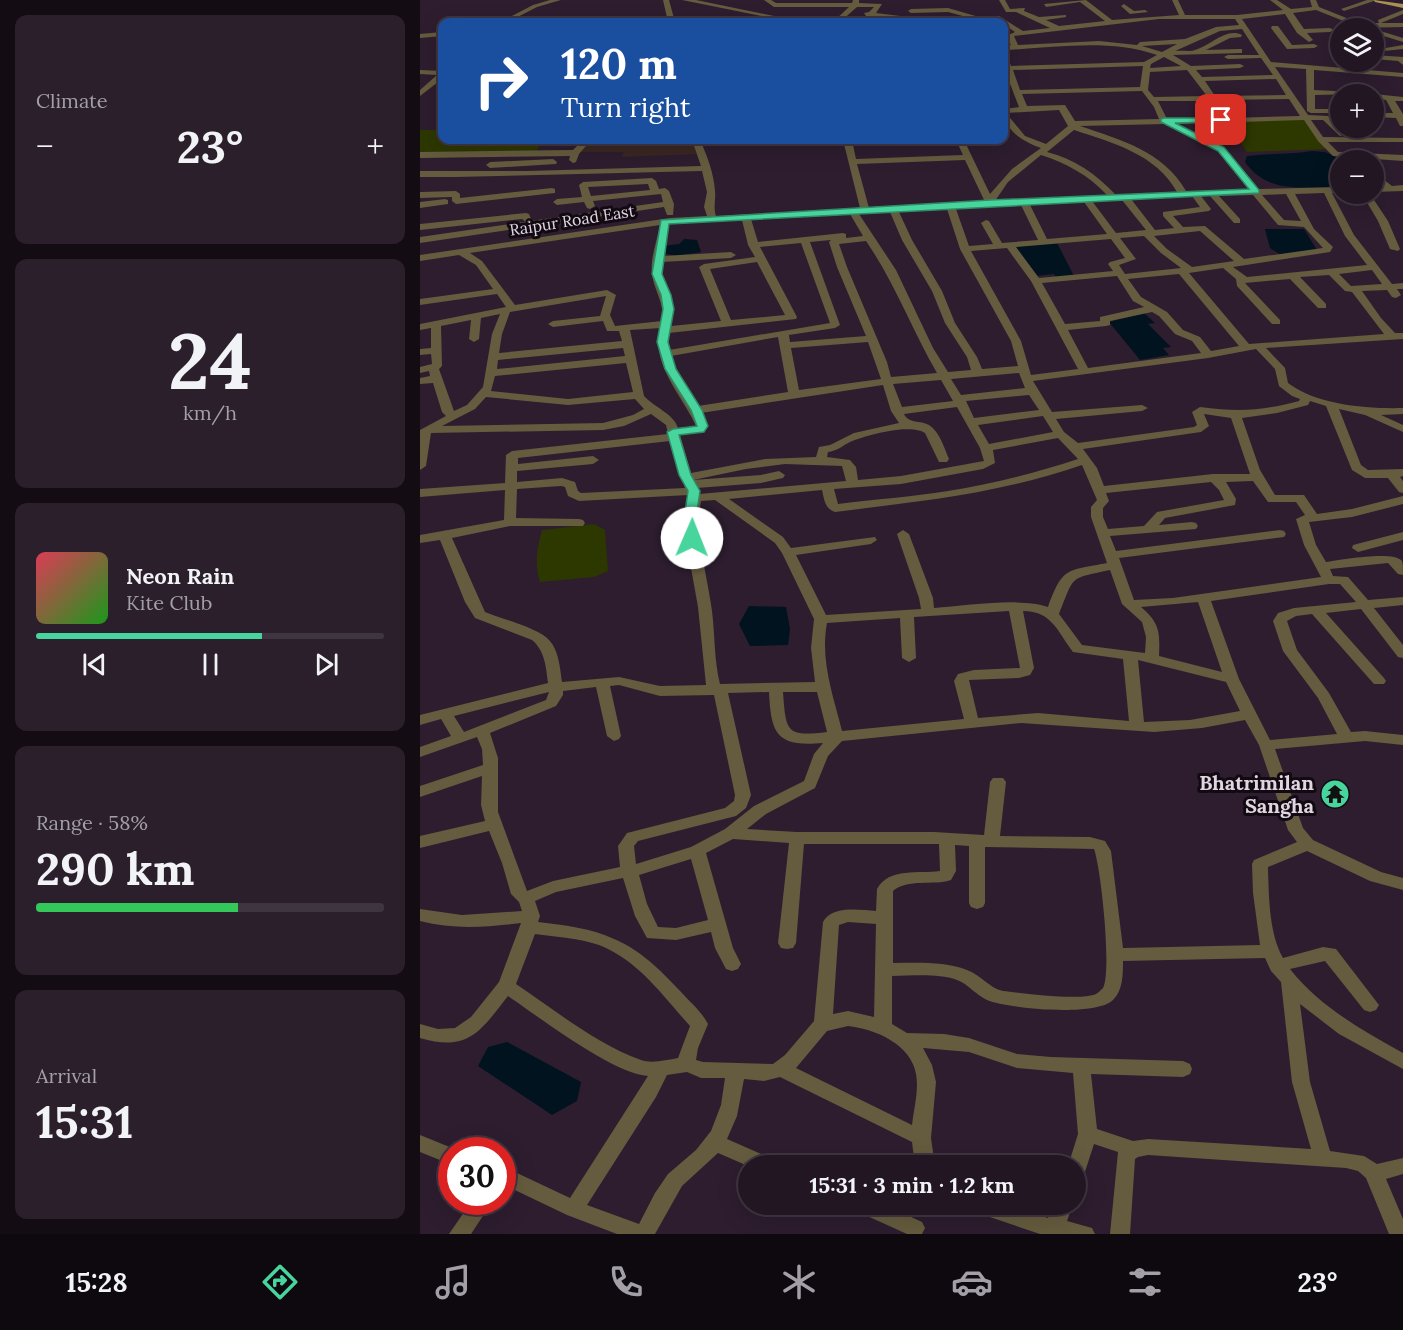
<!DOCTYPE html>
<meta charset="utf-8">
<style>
body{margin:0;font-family:Lora,serif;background:#2a1f2b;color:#f1f3f6;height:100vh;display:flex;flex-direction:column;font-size:22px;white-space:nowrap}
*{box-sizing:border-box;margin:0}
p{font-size:20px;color:#a29fa6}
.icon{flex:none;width:33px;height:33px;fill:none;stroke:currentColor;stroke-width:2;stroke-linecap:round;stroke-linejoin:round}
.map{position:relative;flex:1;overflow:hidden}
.drawer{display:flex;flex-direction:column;gap:15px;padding:15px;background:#130c13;width:420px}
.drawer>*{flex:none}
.hud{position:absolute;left:18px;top:18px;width:570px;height:126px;border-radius:12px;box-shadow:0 6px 24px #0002,0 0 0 2px #3f3541;background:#1a4fa0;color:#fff;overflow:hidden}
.buttons{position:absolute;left:910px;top:18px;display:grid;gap:12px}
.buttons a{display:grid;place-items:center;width:54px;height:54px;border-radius:50%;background:#221623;box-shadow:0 6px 24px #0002,0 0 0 2px #3f3541;font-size:30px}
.speed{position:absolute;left:18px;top:1137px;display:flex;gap:12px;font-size:30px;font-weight:700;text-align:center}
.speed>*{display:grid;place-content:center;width:78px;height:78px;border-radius:50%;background:#221623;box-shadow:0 6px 24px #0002,0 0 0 2px #3f3541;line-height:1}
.speed .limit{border:9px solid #d22;background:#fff;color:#111}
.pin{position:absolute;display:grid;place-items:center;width:51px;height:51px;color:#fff;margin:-26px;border-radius:12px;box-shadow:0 3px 9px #0006}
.me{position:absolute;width:66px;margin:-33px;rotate:1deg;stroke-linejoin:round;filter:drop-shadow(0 0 4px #0008)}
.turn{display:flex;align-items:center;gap:21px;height:126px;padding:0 24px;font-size:27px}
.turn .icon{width:78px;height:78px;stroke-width:2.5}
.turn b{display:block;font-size:42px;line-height:51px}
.big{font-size:45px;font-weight:700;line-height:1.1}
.drawer .tile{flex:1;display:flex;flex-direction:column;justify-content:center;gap:9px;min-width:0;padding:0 21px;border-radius:12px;background:#2a1f2b}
.drawer .dial{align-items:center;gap:0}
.dial b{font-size:78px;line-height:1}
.song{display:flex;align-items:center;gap:18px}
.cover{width:72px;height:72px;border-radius:9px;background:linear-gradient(135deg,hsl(350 70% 55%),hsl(120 70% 35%))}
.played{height:6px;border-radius:3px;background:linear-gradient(90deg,#48d49d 65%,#3f3541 65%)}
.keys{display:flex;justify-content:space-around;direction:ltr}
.heat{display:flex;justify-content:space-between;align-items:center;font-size:33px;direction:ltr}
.charge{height:9px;border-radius:4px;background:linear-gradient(90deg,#34c759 58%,#3f3541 0)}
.trip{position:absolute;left:318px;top:1155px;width:348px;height:60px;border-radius:30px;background:#221623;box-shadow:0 6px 24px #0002,0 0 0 2px #3f3541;font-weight:700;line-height:60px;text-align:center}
.tab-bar{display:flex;height:96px;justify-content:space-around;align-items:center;background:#0e090e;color:#a29fa6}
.tab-bar .icon{width:42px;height:42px}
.tab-bar .selected{color:#48d49d}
.tab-bar b{font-size:27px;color:#f1f3f6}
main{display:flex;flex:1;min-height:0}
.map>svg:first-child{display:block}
.medical{fill:#382621}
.green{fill:#2d3700}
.water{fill:#00131f}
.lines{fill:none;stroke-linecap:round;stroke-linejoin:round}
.minor{fill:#655b3e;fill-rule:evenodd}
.major{fill:#a89153;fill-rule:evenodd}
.route{fill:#48d49d;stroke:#2f8a66;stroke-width:1.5}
.labels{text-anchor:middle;stroke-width:6;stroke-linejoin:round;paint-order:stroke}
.far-street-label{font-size:16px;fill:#e0d5e1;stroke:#110a12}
.poi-label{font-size:20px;font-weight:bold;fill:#e0d5e1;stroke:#110a12;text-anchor:end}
</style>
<main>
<section class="drawer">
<div class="tile"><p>Climate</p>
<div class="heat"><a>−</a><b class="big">23°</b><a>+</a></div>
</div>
<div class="tile dial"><b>24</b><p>km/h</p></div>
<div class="tile">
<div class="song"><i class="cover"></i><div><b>Neon Rain</b><p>Kite Club</p></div></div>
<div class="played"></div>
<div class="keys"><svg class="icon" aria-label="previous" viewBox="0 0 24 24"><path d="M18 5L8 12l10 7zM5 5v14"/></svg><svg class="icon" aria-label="pause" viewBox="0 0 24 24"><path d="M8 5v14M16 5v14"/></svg><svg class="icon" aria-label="next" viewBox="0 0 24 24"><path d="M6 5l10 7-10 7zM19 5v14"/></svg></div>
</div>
<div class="tile"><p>Range · 58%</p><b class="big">290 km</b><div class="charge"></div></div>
<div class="tile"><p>Arrival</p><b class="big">15:31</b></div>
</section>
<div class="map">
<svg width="983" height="1234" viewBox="0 0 983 1234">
<rect width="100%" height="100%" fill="#2d1d2f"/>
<!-- medical -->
<polygon class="medical" points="169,140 276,140 275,145 280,154 201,157 204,152 159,152"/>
<!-- green -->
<g class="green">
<polygon points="886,119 909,149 827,152 805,120"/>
<polygon points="22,125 22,140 122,140 116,153 0,153 0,130 19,130"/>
<path d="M174 524 185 530 188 571 174 577 120 582C114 564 117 548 122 530Z"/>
</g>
<!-- water -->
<g class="water">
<path d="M892 151 905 152 922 160 921 177 910 183 909 187C877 188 845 191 825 162L827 156C849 153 870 155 892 151Z"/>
<polygon points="845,229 884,229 897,250 861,255 850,248"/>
<polygon points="264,239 277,240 281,252 256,256 243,253 243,246 259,244"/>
<polygon points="636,241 654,276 637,278 634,274 615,276 594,245"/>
<polygon points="724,313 735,323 728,324 751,347 743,348 749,355 720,360 689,322"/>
<polygon points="329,606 366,607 370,629 368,645 330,646 319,624"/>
<polygon points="87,1042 161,1082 157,1101 132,1115 58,1066 68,1047"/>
</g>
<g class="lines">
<!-- minor -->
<g class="minor">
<polygon points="130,0 141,0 117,7 88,22 80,22 113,5"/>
<polygon points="243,0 249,0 255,22 248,22"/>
<polygon points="262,0 276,0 383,22 371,22"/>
<polygon points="344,0 351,0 356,3 432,3 433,0 439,0 439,3 462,4 456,13 529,22 509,22 446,16 444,13 449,12 454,7 437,7 420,22 413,22 429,7 354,7"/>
<path d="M579 0H585L590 9 605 8 604 11 619 17 646 15V17L626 20 639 26 685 21 660 2 626 7 624 4 666 0 692 20 759 15 752 0H758L765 15H817L863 10 850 0H857L871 9 892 7 890 0H896L899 7 939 23H959L958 20 983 10V14L961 23H983V27L941 28 896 10 873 13 884 29 910 28 914 30 910 32 887 33 893 40 889 42 877 33 865 14 822 19 851 62 983 73V77L894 70V90L936 92 940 94 895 95V109H921V113H891L887 111 886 69 855 67 888 115 908 116 921 128H949L953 130 949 132 922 131 924 134 920 136 903 120H891L903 137 983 138V142H908L918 152 983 155V161L913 156 898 141 884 120 757 124 804 147 839 189 921 187V193H912L934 235 972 284 983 283V289H977L981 295 976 298 972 297 967 290 942 291 961 318 975 333H983V339L846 348 865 368 868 383C897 405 947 409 983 408V414L961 415 983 425V432L945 415 919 409 941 465 948 470 983 469V476L980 477 983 481V493L979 492 968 478H945L932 470 906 406 890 401 888 405 857 413 822 418 840 470 855 495H884L897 514 932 509 983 496V504L932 517 889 522 896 545 906 562C919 560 974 550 982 561 983 564 983 571 983 575L978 574 968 563 910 569 913 576 928 577 948 600 983 597V605L954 608 983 645V658L978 657 941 609 906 613 964 678 966 681 964 684H954L892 614 876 616 867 621 877 650 909 693 931 732 945 731 983 735V745L945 741 855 749 883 828 893 840 961 872 983 878V890L950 881 887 851 848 867V870C849 897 849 934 863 958L903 947 916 949 959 1005 956 1010 950 1012 944 1010 905 961 870 969C900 1007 942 1030 983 1053V1069L919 1034 880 1004 890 1082 910 1151 944 1156 957 1164 983 1158V1174L966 1179 983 1219V1234H969L946 1178 938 1171 926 1168 728 1155 718 1157 715 1159 710 1234H690L698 1152 674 1144 663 1178 656 1180V1166H648L658 1134 653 1073 597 1068 549 1052 503 1048 512 1065 516 1082 511 1138 515 1166H495L492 1142 360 1077 344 1081 324 1079 317 1116 307 1139 355 1160 357 1166H328L298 1153 262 1186 235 1234H197L147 1215 82 1184V1166L150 1198 228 1076C193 1074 119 1017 88 996 60 1032 48 1052 0 1038V1024L18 1029 35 1028 51 1017 79 982 101 923C67 927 34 930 0 921V909L42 915 102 911 99 902 91 894 82 863 69 831 0 848V836L65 821 61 805 62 776 0 797V786L63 765 62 749 57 737 0 757V747L31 736 21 719 0 725V715L128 683C126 667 125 651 112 640L55 618 45 602 20 540 0 543V535L84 520 85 490 0 497V489L85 483 86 455 92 451 248 434 246 425 231 414 204 426 183 430 11 433 6 466 0 470V430L26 416 22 412 13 383 0 384V378L10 376 9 371 0 373V367L12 364 11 354 0 355V349L11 348V328L0 330V324L86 307 77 294 0 305V299L73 289 56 265 39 255 0 261V255L250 218 287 216 284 207 287 192 282 171 36 177H0V171H107L281 166 272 140H280C287 155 294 174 295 191 296 200 293 207 296 216L440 208 423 140H522L518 142 433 145 436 159 543 155 536 140H544L570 194 592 169 621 148C602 141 584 131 584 109L599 107 584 68V55H587L591 66 724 62 737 55C688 38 634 48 584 50V46L591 45 586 36 595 32 575 18V16H579L603 31 630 28 596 12H586ZM739 19H815L819 25 796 27 765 39 720 42 717 45 679 41 598 45 594 36ZM822 29 839 55H808L804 57 808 59 841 58 853 75 782 77 776 70 820 68 824 66 820 64 771 66 753 55 822 53V49H819L786 50 810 38 821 37 822 35C806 27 790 46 775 50 770 52 761 50 755 51L800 31ZM757 44 742 52 722 46ZM744 57 761 66 730 68 731 64ZM723 66 720 87 600 90 593 70ZM767 70 787 96 734 97 728 90 730 72ZM856 79 866 95 795 96 785 81ZM722 91 734 107 739 119 655 121 645 105 607 106 602 94ZM869 99 880 116 809 118 798 100ZM738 101H790L801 118 747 119ZM639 110 648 126 626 144 605 136 586 113ZM746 124 798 151 829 190 766 191C743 151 701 140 660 126ZM654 130C693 143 736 154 757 192L696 195C676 174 655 159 627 152ZM621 155C647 163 669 176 687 195L575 201 588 182ZM545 160 565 202 449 208 437 164ZM904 193 925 236 947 265 827 277 813 267 910 252 913 247 894 229 875 194ZM866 194 881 221 864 220 842 195ZM833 195 858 225 884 227 903 248 824 259 785 226 763 227 753 216 789 211 791 209 781 196H790L814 223H820V219L799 196ZM772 196 780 207 743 212V216L754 228 735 230 711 199ZM702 200 726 230 696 233 672 201ZM664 202 687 234 627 239 610 205ZM601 205 618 240 582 243 569 221 566 220 561 223 573 244 549 246 536 209ZM527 209 540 249 591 341 598 366 562 369 557 357 535 323 522 291 492 240 479 212ZM470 212 482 240 512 291 525 323 547 357 551 370 528 372 513 348 476 270 439 214ZM430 214 443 236 426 238V234L423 233 338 242 331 219ZM322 220 328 245 335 257 284 264 279 267 301 321 251 326C257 303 240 285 242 262L311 258 316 255 311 252 243 256 249 224ZM240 225C237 241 230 258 232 274 234 291 245 303 242 321L195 326 190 315 196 295 187 290 95 305 62 261 50 253ZM780 231 814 261 772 267 747 249 734 236ZM724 236 741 253 761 268 705 274 699 265 716 259 700 238ZM691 239 705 258 690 262 688 264 693 271 619 278 596 247ZM411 240 409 242 417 267 446 336 370 342 369 335 415 328 420 325 390 242ZM446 241C475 283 492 330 517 373L471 377 467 362 427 267 419 244ZM381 243 410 323 249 350V333L376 319 377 317 340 247ZM587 248 611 281 658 369 611 375 601 341 551 251ZM337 262 365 315 311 320 290 269ZM803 268 816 279 817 286 852 324H860V320L825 283 870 279 898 308H906V304L880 277 909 275 925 291 932 292 964 334 829 344 769 273ZM952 270 962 284 931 286 919 274ZM759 274 819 346 791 351 780 337 763 330 747 312 721 297 708 279ZM697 276 713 301 724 307 680 317V321L645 324 622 283ZM186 296 180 316 133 321 128 324 133 327 183 321 187 331H199L202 341 79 353 82 334 90 312ZM732 312 739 316 755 334 772 341 781 353 668 368 648 330 686 326 690 325V321ZM80 314 72 334 63 387 47 405 34 411 19 369 22 366 21 326 51 320 49 339 54 342 59 339 61 318ZM241 328C229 363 263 396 276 426L258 428C254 414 234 407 224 396L210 330ZM358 337 368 392 278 406 259 375 251 356ZM448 342 461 379 379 390 371 348ZM203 348 205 356 77 369 78 360ZM836 349 855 369 859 386 872 396 880 399 879 401C841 411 819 412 780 407L772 412 777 425 774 427 658 443 644 432 636 419 722 411 728 408 722 405 632 412 613 381 788 358ZM206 363 213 392 148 399 71 391 75 376ZM599 373 605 388 541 395 531 379ZM521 380 533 401 482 407 473 384ZM463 385 471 411 479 423 434 433 410 445 399 447 396 457 345 459 271 473 260 435 284 431 288 426 281 413ZM609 395 619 410 554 418 546 401ZM66 397 148 405 215 399 224 409 213 415 183 423 22 426 55 409ZM537 407 560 448 564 461 481 476 438 480 436 467 430 460 407 457 408 452C417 451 422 446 430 442 446 435 491 423 505 433L519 462H527L529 459C524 448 520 432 509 425 500 420 489 424 484 414ZM784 414 811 418 830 474H793L684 486 677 468 663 449 781 432 789 426ZM623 416 633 432 569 444 558 425ZM638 438 658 459C615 473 572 484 528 491 492 497 455 499 418 504L414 489 481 484 563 469 575 463 573 450ZM250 441 265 488 161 493 158 491 155 482 142 478 97 482V471L173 464 179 460 173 456 98 464V458ZM365 464 422 466 426 481 279 494 280 491 277 488 341 483 363 478 365 475 359 471 341 475 273 480 326 469ZM662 465 677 500 671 507V517L687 563C647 571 643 566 628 607 600 597 546 606 514 608L513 598 489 534 483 530 477 534 499 598 501 609 406 615 376 555 451 544 457 540 455 537 371 548 363 537 309 499 402 490C404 499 405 509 415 512 503 501 578 494 662 465ZM833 481 848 502H876L885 515 876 519 884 545 901 577 753 598 714 600 699 558 864 537 866 534 864 531 860 530 696 551 690 536 776 529 778 526 776 523 772 522 739 525 745 518 815 505 816 499 806 482ZM791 482 799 490 804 500 737 512 724 526 688 529 683 517V508L689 501 686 493ZM141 486 145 487 148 496 159 501 268 495 266 540 278 607 286 685 240 686 199 677 142 682C140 668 139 652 130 641 119 628 82 619 65 612L32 538 90 526H163L165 523 163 520 159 519 96 518 97 489ZM295 500 355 543 362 553 394 619 391 648 395 682 300 684C294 660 295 635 292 611 287 573 275 539 281 501ZM690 570 702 604 722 622 726 637 725 653 662 645 639 614C655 575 648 579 690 570ZM909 584H920L936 602 874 608 858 613 853 621 863 651 898 698 917 734 850 740 819 679 791 601ZM778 602 802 672 739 656C740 633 740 623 721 607ZM589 611 600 668 554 670 538 674 534 681 544 719 422 731C413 695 400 660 407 623L480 618 482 658 489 662 496 658 494 617ZM603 611C632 611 637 631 653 652L703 659 709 721 618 713 558 718 549 680 599 678 610 675 614 668ZM718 660 806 682 820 711 770 720 724 722ZM199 685 240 696 294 695 315 795 314 801 305 808 207 833 198 846 200 867 133 881 107 891 78 812V758L70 733 136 706 143 695V691L176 687 187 736 194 741 199 739 201 736 190 686ZM129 692 126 700 44 732 34 716ZM349 692C351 735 357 747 403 743L394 754 384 781 334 806 305 829 271 847 216 864 214 846 218 841 316 816 326 808 331 795 308 693ZM363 692H397L407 732C366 737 366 732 363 692ZM825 720 839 745 868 830 877 842 834 860 832 864 833 893 840 945 703 948 691 851 685 841 670 837 580 836 586 782 583 778H573L570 782 564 835 514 832H377L327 829 346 814 395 788 408 756 422 741 601 723 734 732 782 728ZM313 839 369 843 358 943 361 948 367 949 373 948 376 943 384 844H519L520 871C499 874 469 867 457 889L456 911C440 910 412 905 403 922L394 1021 365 1055 353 1064 283 1062 276 1060 278 1048 288 1024C282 1012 270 1002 261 992 215 941 186 929 118 922L120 916 115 901 136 892 203 878 215 916 227 938 256 940 291 932 295 948 306 969 312 971 318 969 321 964 313 948 286 853ZM535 845 549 846V903L551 907 557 909 563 907 565 903V847L674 849C681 868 692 971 683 988 682 989 678 993 676 994 660 1001 603 993 583 991 569 988 561 975 547 970 524 961 497 963 473 963V891C488 878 513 886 531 880L536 871ZM271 859 288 920 256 928 238 927 227 904 219 875ZM428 922 456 924 454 1017 428 1011 413 1014 419 925ZM115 934C136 937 159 938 179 945 218 960 243 996 270 1026L258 1058C246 1060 232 1064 221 1060 176 1044 135 1010 96 984ZM845 958 851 971 861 982 872 1082 891 1149 728 1139 713 1141 677 1129 671 1074 763 1077 770 1074 772 1069 770 1064 763 1061 631 1057 597 1054 549 1038 524 1034 487 1033 472 1024V976C492 976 517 973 537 980 548 984 556 995 567 1000 589 1009 676 1017 693 1000 703 990 703 975 703 961ZM428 1026C455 1029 491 1044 496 1074 499 1090 494 1108 492 1125L376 1068 407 1031ZM267 1072 281 1078H305L301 1105 291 1131 276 1150 248 1174 235 1193 219 1224 167 1205 236 1097 247 1075Z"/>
<polygon points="947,0 957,0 924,11 921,9"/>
<polygon points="704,4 714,11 725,10 728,12 710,14 701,6"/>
<polygon points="528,8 573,21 575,22 565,22 528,12 491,13 488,11 491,9"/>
<polygon points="852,26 858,26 872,45 894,44 898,46 894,48 867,49 851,28"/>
<polygon points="954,29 983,38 983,42 954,33"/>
<polygon points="22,32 22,36 0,38 0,34"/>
<polygon points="983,45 983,49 964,51 960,49"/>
<polygon points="954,55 983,57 983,65 978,61 954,59"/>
<polygon points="0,70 22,71 22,79 0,96 0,90 17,75 0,74"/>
<polygon points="951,94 954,94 983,97 983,101 975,101 983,114 983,126 980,126 976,118 954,117 954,113 973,113 966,100 954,98 954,94"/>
<polygon points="163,140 171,140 159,154 156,162 153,163 149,160 150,156 0,158 0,152 153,150"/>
<polygon points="133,159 137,162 136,164 70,168 66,165 70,162"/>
<polygon points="954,172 972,186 983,185 983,191 954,192 954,186 962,186 954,179"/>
<path d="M232 178 236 181 239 189 245 188 249 191 254 204 253 215H247L244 207 0 243V237L243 202 241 194 173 201 175 206 170 209 167 208 164 202 137 205 133 202 137 199 162 197 159 185 163 182ZM228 184 230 190 171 196 168 187Z"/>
<polygon points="132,188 135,189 135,193 36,204 32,201 32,197 0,198 0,192 36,191 40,194 40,198"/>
<polygon points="942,194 950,194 968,221 980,249 978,251 970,249 958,221"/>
<polygon points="25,199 28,200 28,204 0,208 0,202"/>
<polygon points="106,213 109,214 111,219 106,222 102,219 0,230 0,224"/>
<polygon points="983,532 983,540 938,552 932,548 933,545"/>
<polygon points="0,1135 37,1150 32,1150 32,1165 0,1152"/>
<polygon points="51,1202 72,1202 51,1234 29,1234"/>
<polygon points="431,1204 463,1204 502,1222 505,1228 502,1234 487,1234 434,1210"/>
<polygon points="546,1204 584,1204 628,1218 633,1204 653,1204 647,1221 672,1228 675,1234 620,1234 549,1210"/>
</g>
<!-- major -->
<polygon class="major" points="954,0 983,4 983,8 955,2"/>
</g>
<!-- route -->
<polygon class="route" points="744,118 804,118 804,121 801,122 755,123 804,147 839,190 839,193 249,224 242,274 251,295 254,309 248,342 256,369 282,410 288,426 284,432 259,435 271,475 280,491 276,519 278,538 272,542 267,540 264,519 268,491 259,475 247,432 253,429 277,426 271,410 245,369 237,342 243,309 241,295 232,274 241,220 570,200 829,189 798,151 741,122 741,119"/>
<!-- icons -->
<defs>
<g id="temple-disc" transform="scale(1.5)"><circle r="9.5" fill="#48d49d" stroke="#110a12"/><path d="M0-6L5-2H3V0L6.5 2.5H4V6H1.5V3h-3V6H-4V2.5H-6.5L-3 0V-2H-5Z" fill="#111"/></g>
</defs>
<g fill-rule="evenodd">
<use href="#temple-disc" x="915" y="794"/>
</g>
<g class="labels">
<!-- far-street labels -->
<g class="far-street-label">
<text transform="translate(152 220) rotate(-9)" y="6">Raipur Road East</text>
</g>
<!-- poi labels -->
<g class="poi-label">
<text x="894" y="790">Bhatrimilan<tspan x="894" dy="23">Sangha</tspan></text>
</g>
</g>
</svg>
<div class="buttons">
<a><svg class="icon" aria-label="layers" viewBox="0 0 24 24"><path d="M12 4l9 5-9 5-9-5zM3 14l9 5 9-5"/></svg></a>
<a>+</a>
<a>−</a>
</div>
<div class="speed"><div class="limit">30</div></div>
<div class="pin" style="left:801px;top:120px;background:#d93025"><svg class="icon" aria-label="arrive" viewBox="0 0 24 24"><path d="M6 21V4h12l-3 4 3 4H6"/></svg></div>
<svg class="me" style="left:272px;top:538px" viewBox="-20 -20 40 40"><circle r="19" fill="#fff"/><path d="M0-13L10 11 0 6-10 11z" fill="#48d49d"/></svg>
<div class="trip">15:31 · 3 min · 1.2 km</div>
<div class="hud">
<div class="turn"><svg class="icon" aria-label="right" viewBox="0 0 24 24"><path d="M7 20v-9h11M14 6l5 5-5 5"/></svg><div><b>120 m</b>Turn right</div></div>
</div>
</div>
</main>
<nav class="tab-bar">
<b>15:28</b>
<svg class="icon selected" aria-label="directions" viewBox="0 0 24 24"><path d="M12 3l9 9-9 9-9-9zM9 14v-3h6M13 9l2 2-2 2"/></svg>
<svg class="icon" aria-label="music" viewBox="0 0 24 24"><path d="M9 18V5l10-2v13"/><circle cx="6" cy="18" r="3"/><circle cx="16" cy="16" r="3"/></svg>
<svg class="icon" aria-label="phone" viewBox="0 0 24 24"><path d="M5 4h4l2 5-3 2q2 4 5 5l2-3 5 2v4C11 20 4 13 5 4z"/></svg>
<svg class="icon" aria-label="climate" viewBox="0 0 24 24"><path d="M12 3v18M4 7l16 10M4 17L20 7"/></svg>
<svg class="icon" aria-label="car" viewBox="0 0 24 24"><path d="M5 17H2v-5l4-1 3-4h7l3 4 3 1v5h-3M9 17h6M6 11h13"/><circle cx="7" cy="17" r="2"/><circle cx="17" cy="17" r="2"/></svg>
<svg class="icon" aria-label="filters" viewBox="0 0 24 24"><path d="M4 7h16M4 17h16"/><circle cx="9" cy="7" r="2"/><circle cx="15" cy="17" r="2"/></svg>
<b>23°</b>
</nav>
